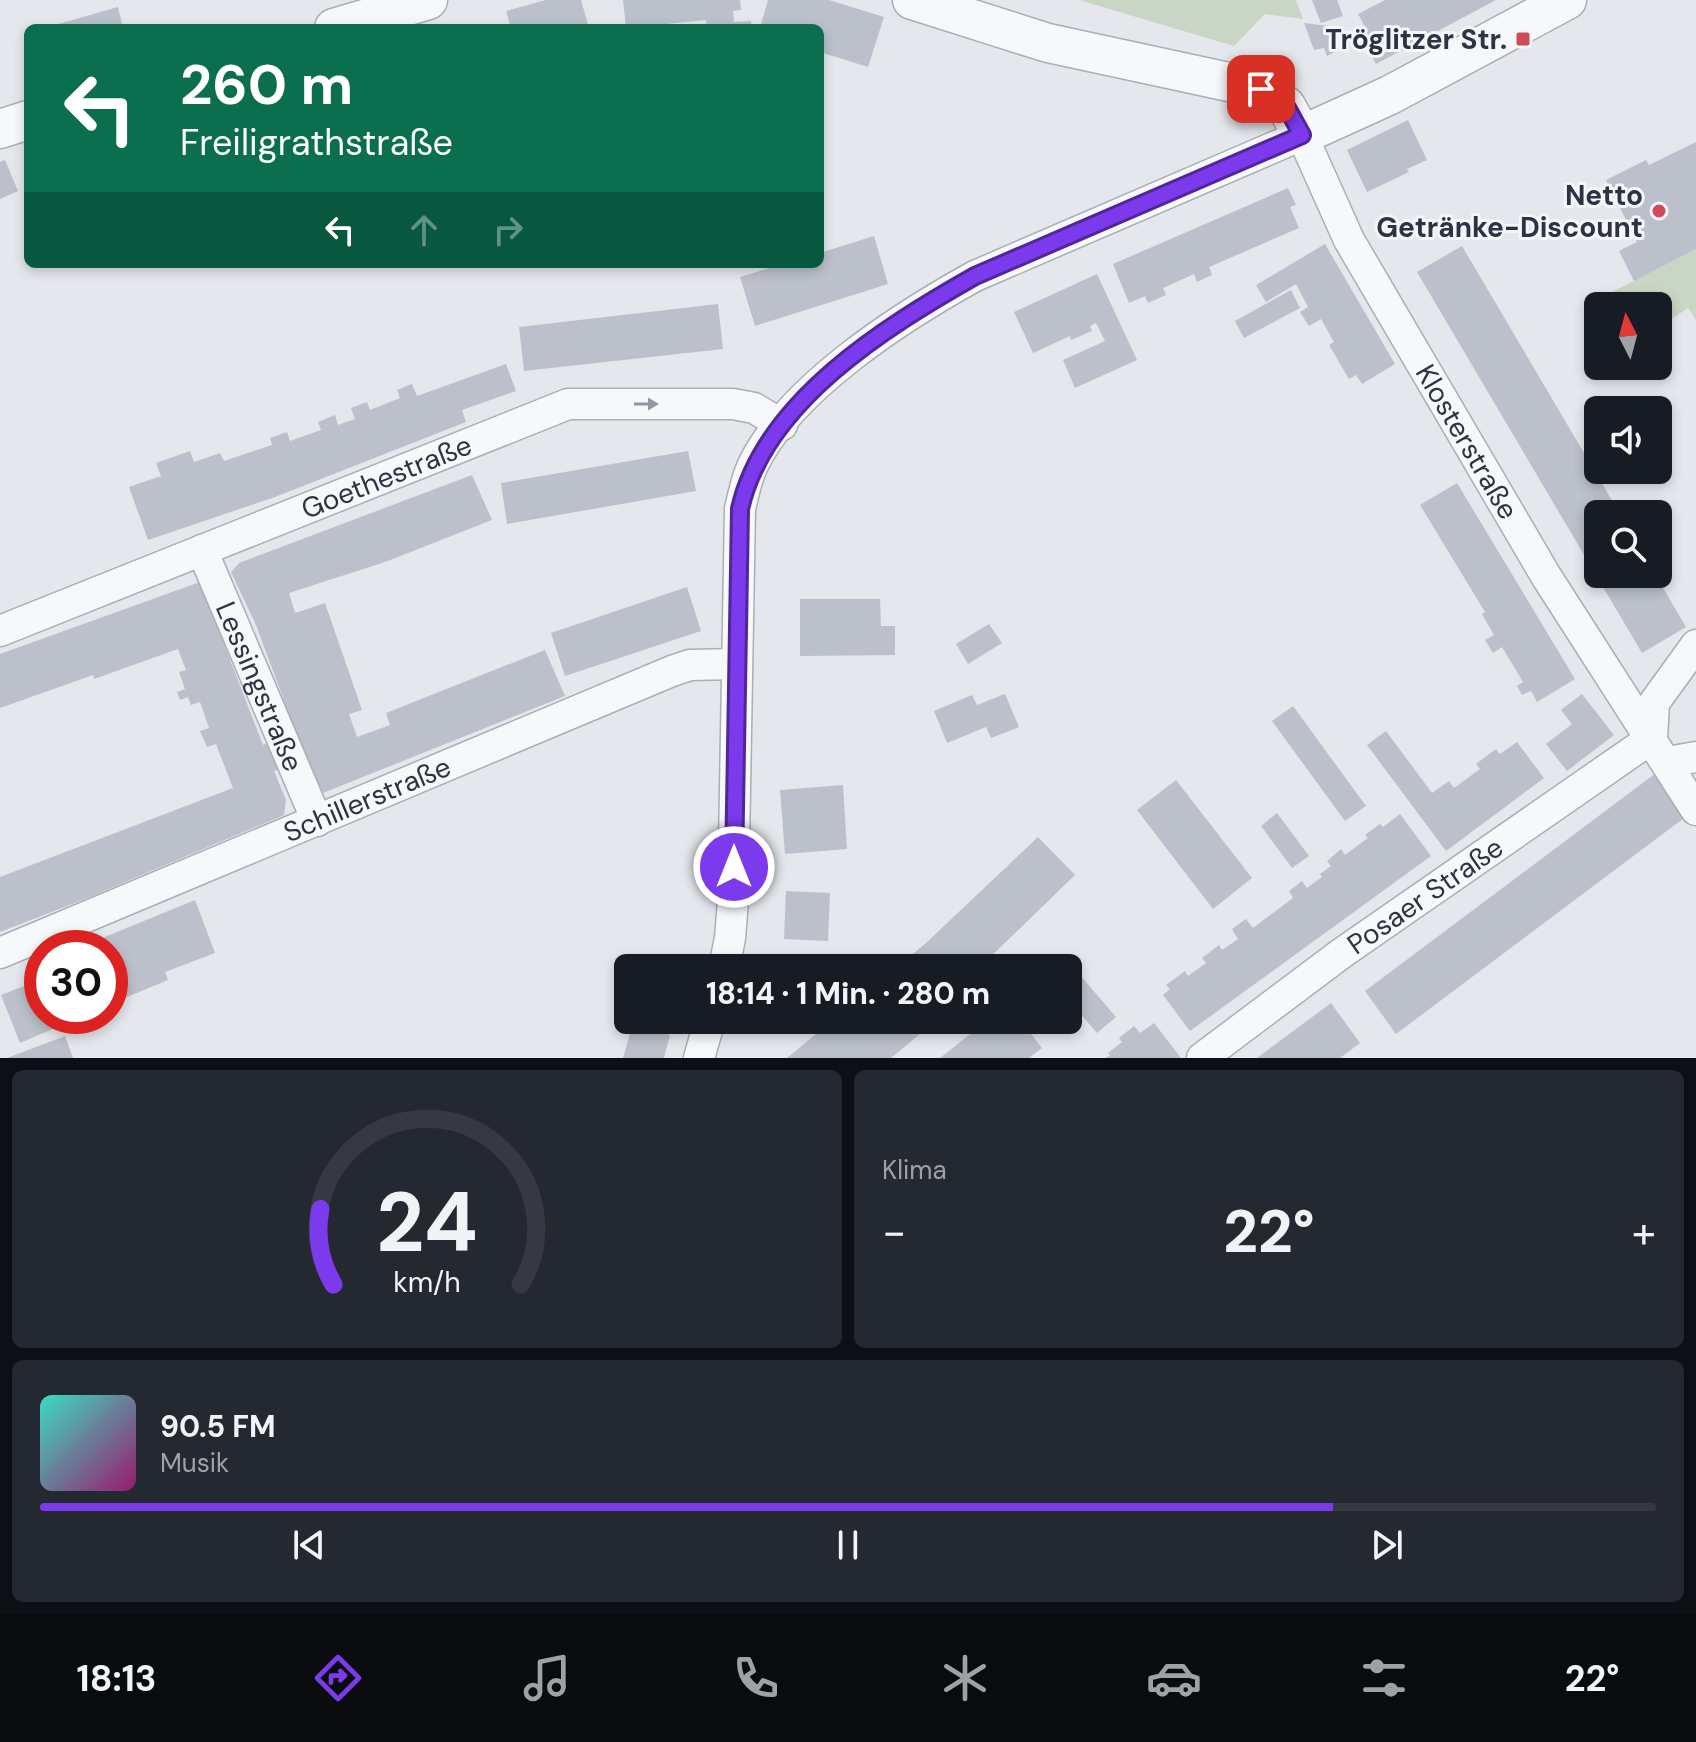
<!DOCTYPE html>
<html lang="de">
<meta charset="utf-8">
<style>
body{margin:0;font-family:"DM Sans",sans-serif;background:#242831;color:#f1f3f6;height:100vh;display:flex;flex-direction:column;font-size:30px;white-space:nowrap}
*{box-sizing:border-box;margin:0}
p{font-size:26px;color:#9ea1a6}
.icon{flex:none;width:44px;height:44px;fill:none;stroke:currentColor;stroke-width:2;stroke-linecap:round;stroke-linejoin:round}
.map{position:relative;height:1058px;overflow:hidden}
.panel{display:flex;flex-direction:column;gap:12px;padding:12px;background:#0d0f14;flex:1}
.panel>*{flex:none}
.hud{position:absolute;left:24px;top:24px;width:800px;height:244px;border-radius:12px;box-shadow:0 4px 12px #0003;background:#0b6e4f;color:#fff;overflow:hidden}
.needle{width:52px;rotate:354deg}
.buttons{position:absolute;left:1584px;top:292px;display:grid;gap:16px}
.buttons a{display:grid;place-items:center;width:88px;height:88px;border-radius:12px;background:#171b24;box-shadow:0 4px 12px #0003;font-size:40px}
.speed{position:absolute;left:24px;top:930px;display:flex;gap:16px;font-size:40px;font-weight:700;text-align:center}
.speed>*{display:grid;place-content:center;width:104px;height:104px;border-radius:50%;background:#171b24;box-shadow:0 4px 12px #0003;line-height:1}
.speed .limit{border:12px solid #d22;background:#fff;color:#111}
.pin{position:absolute;display:grid;place-items:center;width:68px;height:68px;color:#fff;margin:-34px;border-radius:16px;box-shadow:0 4px 12px #0006}
.me{position:absolute;width:88px;margin:-44px;rotate:0deg;stroke-linejoin:round;filter:drop-shadow(0 0 6px #0008)}
.turn{display:flex;align-items:center;gap:28px;height:168px;padding:0 24px;font-size:36px}
.turn .icon{width:104px;height:104px;stroke-width:2.5}
.turn b{display:block;font-size:56px;line-height:68px}
.lanes{display:flex;align-items:center;height:76px;padding:0 24px;background:#0003;justify-content:center;gap:40px;direction:ltr}
.lanes .off{opacity:.35}
.big{font-size:60px;font-weight:800;line-height:1.1}
.panel .tile{flex:1;display:flex;flex-direction:column;justify-content:center;gap:12px;min-width:0;padding:0 28px;border-radius:12px;background:#242831}
.panel .dial{align-items:center;gap:0}
.dial svg{height:208px;overflow:visible;fill:none;stroke:#363941;stroke-width:7;stroke-linecap:round;text-anchor:middle}
.dial text{fill:#f1f3f6;stroke:none}
.song{display:flex;align-items:center;gap:24px}
.cover{width:96px;height:96px;border-radius:12px;background:linear-gradient(135deg,hsl(170 70% 55%),hsl(320 70% 35%))}
.played{height:8px;border-radius:4px;background:linear-gradient(90deg,#7c3aed 80%,#363941 80%)}
.keys{display:flex;justify-content:space-around;direction:ltr}
.heat{display:flex;justify-content:space-between;align-items:center;font-size:44px;direction:ltr}
.panel .tiles{flex:1;display:grid;gap:12px;grid-template-columns:1fr 1fr}
.tile:last-child{grid-column:span 2}
.trip{position:absolute;left:614px;top:954px;width:468px;height:80px;border-radius:12px;background:#171b24;box-shadow:0 4px 12px #0003;font-weight:800;line-height:80px;text-align:center}
.tabs{display:flex;height:128px;justify-content:space-around;align-items:center;background:#090b0e;color:#9ea1a6}
.tabs .icon{width:56px;height:56px}
.tabs .selected{color:#7c3aed}
.tabs b{font-size:36px;color:#f1f3f6}
.map>svg:first-child{display:block}
.green{fill:#c9d6c5}
.building{fill:#bbc0ca}
.lines{fill:none;stroke-linecap:round;stroke-linejoin:round}
.minor-casing{stroke:#a9aeb7;stroke-width:33}
.tertiary-casing{stroke:#a9aeb7;stroke-width:41}
.minor{stroke:#f7f8fa;stroke-width:30}
.tertiary{stroke:#f7f8fa;stroke-width:38}
.oneway{fill:#9196a0}
.route-casing{stroke:#51269a;stroke-width:20}
.route{stroke:#7c3aed;stroke-width:14}
.poi-dot{fill:#d1495b;stroke:#f4f6f9;stroke-width:3}
.labels{text-anchor:middle;stroke-width:6;stroke-linejoin:round;paint-order:stroke}
.poi-label{font-size:28px;font-weight:bold;fill:#2b3445;stroke:#f4f6f9;text-anchor:end}
.street-label{font-size:28px;fill:#2b3445;stroke:#f4f6f9}
</style>
<div class="map">
<svg width="1696" height="1058" viewBox="0 0 1696 1058">
<rect width="100%" height="100%" fill="#e4e7ec"/>
<!-- green -->
<g class="green">
<polygon points="1079,0 1296,0 1303,19 1265,14 1234,46"/>
<polygon points="1696,249 1696,320 1688,308 1658,328 1658,306 1621,306 1610,293"/>
</g>
<!-- building -->
<g class="building">
<polygon points="546,0 581,0 589,28 511,28 506,11"/>
<polygon points="623,0 740,0 741,10 733,11 734,22 751,21 752,28 707,28 706,20 626,28"/>
<polygon points="768,0 829,0 884,17 868,67 820,52 820,28 760,28"/>
<polygon points="1312,0 1337,0 1343,16 1321,23"/>
<polygon points="1385,0 1496,0 1376,64 1361,36 1368,32 1358,14"/>
<polygon points="118,7 123,28 48,28 48,27"/>
<polygon points="1304,23 1329,26 1335,52 1327,56 1324,48 1314,50"/>
<polygon points="1408,120 1427,160 1407,169 1409,172 1367,192 1347,150"/>
<polygon points="1696,142 1696,249 1634,281 1619,251 1637,242 1606,180 1646,160 1649,165"/>
<polygon points="5,160 18,191 0,199 0,162"/>
<polygon points="1288,188 1296,205 1290,207 1299,228 1209,267 1212,275 1197,282 1194,274 1163,288 1166,295 1148,303 1145,296 1129,303 1113,264"/>
<polygon points="874,236 888,284 755,326 740,277 783,264 820,264 820,253"/>
<polygon points="1325,244 1395,364 1362,384 1356,375 1349,379 1329,345 1334,342 1321,319 1309,326 1300,312 1308,307 1296,284 1266,302 1256,285"/>
<polygon points="1462,246 1620,514 1598,514 1598,574 1655,574 1686,627 1642,653 1417,272"/>
<polygon points="1097,274 1137,360 1075,388 1063,360 1105,341 1096,323 1090,326 1092,331 1071,340 1070,336 1033,353 1014,312"/>
<polygon points="1291,290 1300,308 1244,338 1235,321"/>
<polygon points="718,304 723,349 524,371 519,327"/>
<polygon points="506,364 516,391 462,410 466,422 275,497 148,540 129,487 161,476 156,463 190,451 194,462 220,453 224,461 272,445 270,438 287,432 290,441 321,430 318,422 335,415 338,425 355,419 351,408 367,402 370,410 400,398 397,390 412,384 417,396"/>
<polygon points="688,451 696,491 507,524 501,483"/>
<polygon points="472,475 492,520 385,562 289,593 295,613 325,603 362,710 349,714 357,737 390,725 386,713 545,650 565,696 323,793 296,733 256,625 231,572 239,563"/>
<polygon points="1457,483 1575,679 1537,702 1531,691 1522,695 1517,686 1523,682 1502,647 1493,653 1485,640 1494,635 1482,614 1485,612 1420,505"/>
<polygon points="200,582 263,745 270,742 281,769 274,771 286,800 284,815 85,899 0,932 0,877 233,788 216,744 207,747 200,731 209,728 200,702 191,705 188,697 180,700 177,692 185,689 179,672 186,670 178,649 94,679 93,675 0,708 0,654"/>
<polygon points="687,587 701,631 565,676 551,633"/>
<polygon points="800,599 880,599 881,626 895,626 895,655 800,656"/>
<polygon points="989,624 1002,643 968,664 956,644"/>
<polygon points="1005,694 1019,727 991,738 986,727 947,743 934,711 972,695 977,705"/>
<polygon points="1582,694 1614,735 1567,771 1546,744 1572,724 1561,710"/>
<polygon points="1293,706 1366,806 1345,821 1272,721"/>
<polygon points="1386,731 1432,793 1449,781 1454,788 1480,769 1476,764 1496,749 1500,754 1517,742 1544,778 1446,851 1367,745"/>
<polygon points="1656,773 1688,815 1396,1034 1365,991"/>
<polygon points="1176,780 1252,878 1213,909 1137,810"/>
<polygon points="843,785 847,849 785,854 780,790"/>
<polygon points="1277,813 1309,856 1292,868 1261,826"/>
<polygon points="1400,814 1431,856 1190,1031 1163,995 1170,989 1166,985 1185,971 1188,976 1206,963 1202,958 1219,945 1222,950 1238,939 1232,929 1246,919 1253,928 1293,898 1289,891 1302,881 1307,888 1322,877 1320,874 1331,866 1327,861 1341,849 1345,855 1368,838 1365,835 1380,824 1383,827"/>
<polygon points="1038,837 1075,875 979,968 896,968 926,943"/>
<polygon points="786,891 830,893 828,941 784,939"/>
<polygon points="195,900 215,953 165,972 168,980 110,1004 110,948 78,948"/>
<polygon points="1079,974 1116,1017 1097,1033 1073,1005 1068,1008 1068,983"/>
<polygon points="42,979 42,1016 83,1016 20,1043 1,995"/>
<polygon points="1331,1003 1360,1043 1340,1058 1257,1058"/>
<polygon points="833,1020 937,1020 891,1058 787,1058"/>
<polygon points="988,1020 1020,1020 1042,1048 1029,1058 940,1058"/>
<polygon points="1024,1020 1051,1020 1033,1032"/>
<polygon points="633,1023 670,1035 664,1058 623,1058"/>
<polygon points="1154,1023 1181,1058 1106,1058 1110,1055 1108,1053 1122,1042 1119,1038 1134,1026 1140,1033"/>
<polygon points="65,1036 73,1058 7,1058"/>
</g>
<g class="lines">
<!-- minor casing -->
<g class="minor-casing">
<g id="minor">
<path id="s1" d="M202 550 317 821"/>
<path id="s2" d="M0 631 568 404H733L754 408 782 425"/>
<polyline points="1652,738 1654,703 1696,645"/>
<polyline points="1667,762 1696,757"/>
<path id="s3" d="M0 953 672 671 690 665 736 664"/>
<path id="s4" d="M724 968 730 938 733 901 740 509C743 495 746 481 752 467 788 389 901 317 975 276L1302 135 1349 240 1546 576 1696 810"/>
<polyline points="699,1058 710,1020"/>
<path id="s5" d="M1202 1058 1342 953 1652 738"/>
</g>
</g>
<!-- tertiary casing -->
<g class="tertiary-casing">
<g id="tertiary">
<polyline points="912,0 1048,43 1261,89 1286,106 1302,135 1390,95 1567,0"/>
<polyline points="334,28 428,0"/>
<polyline points="0,129 28,120"/>
</g>
</g>
<!-- minor -->
<use href="#minor" class="minor"/>
<!-- tertiary -->
<use href="#tertiary" class="tertiary"/>
</g>
<!-- one-way arrows -->
<defs><path id="oneway-solid" d="M-6-.8H1V-3.2L6.5 0L1 3.2V.8H-6Z" transform="scale(2)"/></defs>
<use class="oneway" href="#oneway-solid" transform="translate(646 404)"/>
<g class="lines">
<!-- route casing -->
<g class="route-casing">
<path id="route" d="M734 867 740 509C764 402 885 327 975 276L1302 135 1286 106 1261 89"/>
</g>
<!-- route -->
<use href="#route" class="route"/>
</g>
<!-- markers -->
<g class="poi-dot">
<rect x="1515" y="31" width="16" height="16" rx="4"/>
<circle cx="1659" cy="211" r="8"/>
</g>
<g class="labels">
<!-- poi labels -->
<g class="poi-label">
<text x="1507" y="49">Tröglitzer Str.</text>
<text x="1643" y="205">Netto<tspan x="1643" dy="32">Getränke-Discount</tspan></text>
</g>
<!-- street labels -->
<g class="street-label">
<text dy="10" stroke="none"><textPath href="#s4" startOffset="1506">Klosterstraße</textPath></text>
<text dy="10" stroke="none"><textPath href="#s2" startOffset="416">Goethestraße</textPath></text>
<text dy="10" stroke="none"><textPath href="#s1" startOffset="148">Lessingstraße</textPath></text>
<text dy="10" stroke="none"><textPath href="#s3" startOffset="398">Schillerstraße</textPath></text>
<text dy="10" stroke="none"><textPath href="#s5" startOffset="276">Posaer Straße</textPath></text>
</g>
</g>
</svg>
<div class="buttons">
<a><svg class="needle" viewBox="-14 -14 28 28"><path d="M0-13l5 13h-10z" fill="#e53935"/><path d="M0 13l5-13h-10z" fill="#9ea1a6"/></svg></a>
<a><svg class="icon" aria-label="sound" viewBox="0 0 24 24"><path d="M4 9h4l5-4v14l-5-4H4zM17 9q2 3 0 6"/></svg></a>
<a><svg class="icon" aria-label="search" viewBox="0 0 24 24"><circle cx="10" cy="10" r="6"/><path d="M15 15l6 6"/></svg></a>
</div>
<div class="speed"><div class="limit">30</div></div>
<div class="pin" style="left:1261px;top:89px;background:#d93025"><svg class="icon" aria-label="arrive" viewBox="0 0 24 24"><path d="M6 21V4h12l-3 4 3 4H6"/></svg></div>
<svg class="me" style="left:734px;top:867px" viewBox="-20 -20 40 40"><circle r="17" fill="#7c3aed" stroke="#fff" stroke-width="3"/><path d="M0-11L8 9 0 5-8 9z" fill="#fff"/></svg>
<div class="trip">18:14 · 1 Min. · 280 m</div>
<div class="hud">
<div class="turn"><svg class="icon" aria-label="left" viewBox="0 0 24 24"><path d="M17 20v-9H6M10 6l-5 5 5 5"/></svg><div><b>260 m</b>Freiligrathstraße</div></div>
<div class="lanes"><svg class="icon" aria-label="left" viewBox="0 0 24 24"><path d="M17 20v-9H6M10 6l-5 5 5 5"/></svg><svg class="icon off" aria-label="ahead" viewBox="0 0 24 24"><path d="M12 20V5M6 11l6-6 6 6"/></svg><svg class="icon off" aria-label="right" viewBox="0 0 24 24"><path d="M7 20v-9h11M14 6l5 5-5 5"/></svg></div>
</div>
</div>
<section class="panel">
<div class="tiles">
<div class="tile dial"><svg viewBox="0 0 100 80">
<path d="M14 69A42 42 0 1 1 86 69"/>
<path d="M14 69A42 42 0 0 1 9 40" stroke="#7c3aed"/>
<text x="50" y="56" font-size="32" font-weight="700">24</text>
<text x="50" y="72" font-size="11">km/h</text>
</svg></div>
<div class="tile"><p>Klima</p>
<div class="heat"><a>−</a><b class="big">22°</b><a>+</a></div>
</div>
<div class="tile">
<div class="song"><i class="cover"></i><div><b>90.5 FM</b><p>Musik</p></div></div>
<div class="played"></div>
<div class="keys"><svg class="icon" aria-label="previous" viewBox="0 0 24 24"><path d="M18 5L8 12l10 7zM5 5v14"/></svg><svg class="icon" aria-label="pause" viewBox="0 0 24 24"><path d="M8 5v14M16 5v14"/></svg><svg class="icon" aria-label="next" viewBox="0 0 24 24"><path d="M6 5l10 7-10 7zM19 5v14"/></svg></div>
</div>
</div>
</section>
<nav class="tabs">
<b>18:13</b>
<svg class="icon selected" aria-label="directions" viewBox="0 0 24 24"><path d="M12 3l9 9-9 9-9-9zM9 14v-3h6M13 9l2 2-2 2"/></svg>
<svg class="icon" aria-label="music" viewBox="0 0 24 24"><path d="M9 18V5l10-2v13"/><circle cx="6" cy="18" r="3"/><circle cx="16" cy="16" r="3"/></svg>
<svg class="icon" aria-label="phone" viewBox="0 0 24 24"><path d="M5 4h4l2 5-3 2q2 4 5 5l2-3 5 2v4C11 20 4 13 5 4z"/></svg>
<svg class="icon" aria-label="climate" viewBox="0 0 24 24"><path d="M12 3v18M4 7l16 10M4 17L20 7"/></svg>
<svg class="icon" aria-label="car" viewBox="0 0 24 24"><path d="M5 17H2v-5l4-1 3-4h7l3 4 3 1v5h-3M9 17h6M6 11h13"/><circle cx="7" cy="17" r="2"/><circle cx="17" cy="17" r="2"/></svg>
<svg class="icon" aria-label="filters" viewBox="0 0 24 24"><path d="M4 7h16M4 17h16"/><circle cx="9" cy="7" r="2"/><circle cx="15" cy="17" r="2"/></svg>
<b>22°</b>
</nav>
